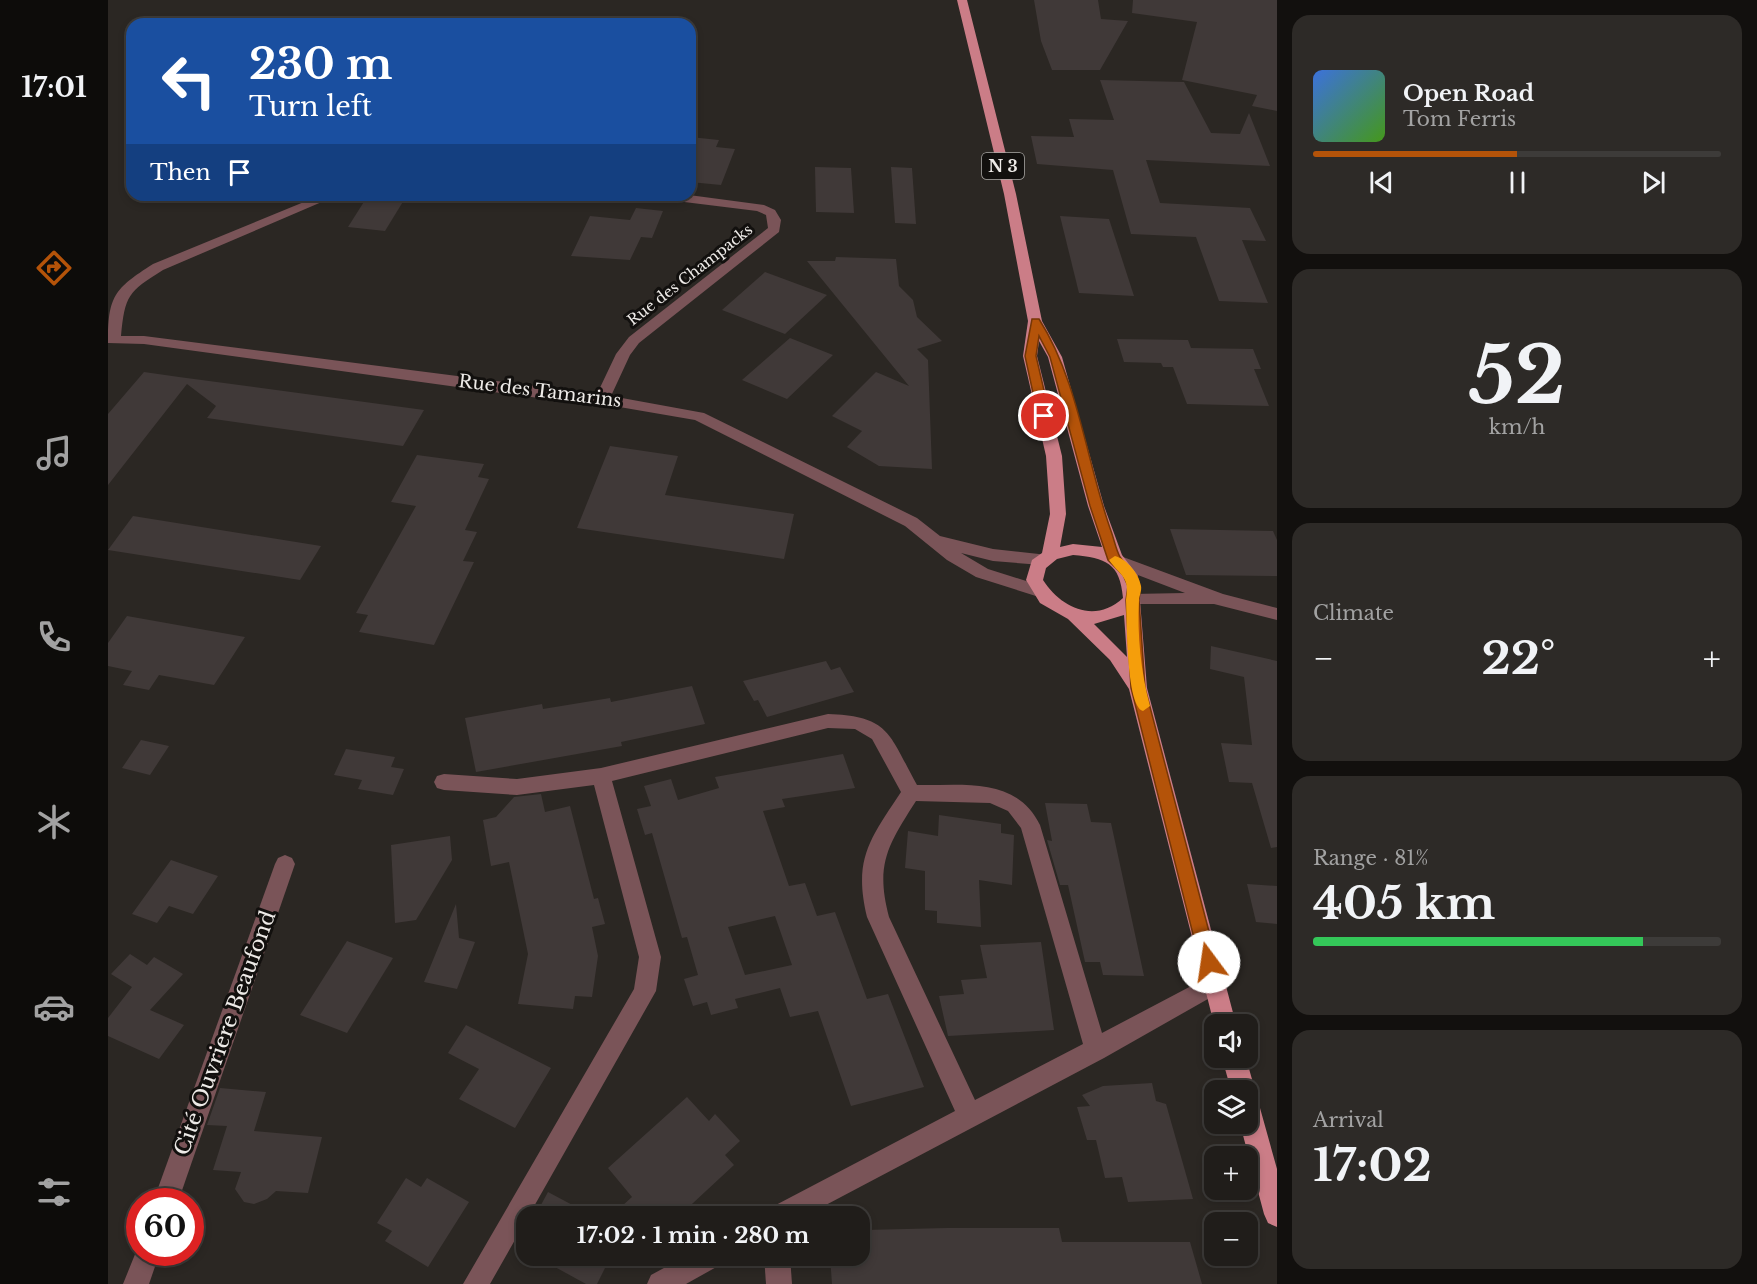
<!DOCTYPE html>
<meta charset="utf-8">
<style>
body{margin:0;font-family:"Libre Baskerville",serif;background:#2d2a27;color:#f1f3f6;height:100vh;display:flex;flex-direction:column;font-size:22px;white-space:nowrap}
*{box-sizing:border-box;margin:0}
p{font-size:20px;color:#a2a2a2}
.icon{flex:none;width:33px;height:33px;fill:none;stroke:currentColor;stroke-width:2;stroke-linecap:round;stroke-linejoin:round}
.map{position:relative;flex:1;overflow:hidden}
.drawer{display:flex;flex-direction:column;gap:15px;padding:15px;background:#12100e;width:480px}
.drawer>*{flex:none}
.guide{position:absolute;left:18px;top:18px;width:570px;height:183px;border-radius:18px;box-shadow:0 3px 9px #0003,0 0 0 2px #3d3b39;background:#1a4fa0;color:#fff;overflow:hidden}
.controls{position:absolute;left:1096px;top:1014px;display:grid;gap:12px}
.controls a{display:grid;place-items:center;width:54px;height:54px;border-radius:12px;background:#201d1a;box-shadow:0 3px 9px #0003,0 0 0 2px #3d3b39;font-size:30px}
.speed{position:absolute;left:18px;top:1188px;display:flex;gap:12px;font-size:30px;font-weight:700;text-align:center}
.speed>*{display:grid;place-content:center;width:78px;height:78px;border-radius:50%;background:#201d1a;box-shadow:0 3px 9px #0003,0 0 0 2px #3d3b39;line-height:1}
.speed .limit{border:9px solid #d22;background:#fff;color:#111}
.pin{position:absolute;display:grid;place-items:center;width:51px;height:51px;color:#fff;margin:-26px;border:3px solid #fff;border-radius:50%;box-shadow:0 2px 6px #0007}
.me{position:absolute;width:66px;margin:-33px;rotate:346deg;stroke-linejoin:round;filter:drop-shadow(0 0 4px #0008)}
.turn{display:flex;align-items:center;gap:21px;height:126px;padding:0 24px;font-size:27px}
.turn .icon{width:78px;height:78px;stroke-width:2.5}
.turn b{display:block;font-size:42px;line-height:51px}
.then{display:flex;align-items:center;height:57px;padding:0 24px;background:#0003;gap:12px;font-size:22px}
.big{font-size:45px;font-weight:700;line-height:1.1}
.drawer .tile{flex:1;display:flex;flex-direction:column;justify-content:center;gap:9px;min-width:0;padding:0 21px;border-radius:18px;background:#2d2a27}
.drawer .dial{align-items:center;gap:0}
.dial b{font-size:78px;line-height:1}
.song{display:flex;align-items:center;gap:18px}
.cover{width:72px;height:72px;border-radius:9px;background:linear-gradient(135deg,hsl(220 70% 55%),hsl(100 70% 35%))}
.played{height:6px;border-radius:3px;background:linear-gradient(90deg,#b45309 50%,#3d3b39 50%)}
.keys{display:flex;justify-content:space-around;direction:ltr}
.heat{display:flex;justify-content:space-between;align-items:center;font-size:33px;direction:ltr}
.charge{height:9px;border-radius:4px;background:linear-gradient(90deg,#34c759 81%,#3d3b39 0)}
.trip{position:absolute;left:408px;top:1206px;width:354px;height:60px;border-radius:18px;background:#201d1a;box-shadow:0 3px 9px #0003,0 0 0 2px #3d3b39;font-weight:700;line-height:60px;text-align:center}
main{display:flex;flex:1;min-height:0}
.dock{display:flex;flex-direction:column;width:108px;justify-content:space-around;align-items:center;background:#0d0c0a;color:#a2a2a2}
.dock .icon{width:42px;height:42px}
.dock .on{color:#b45309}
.dock b{font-size:27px;color:#f1f3f6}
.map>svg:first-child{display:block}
.building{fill:#403938;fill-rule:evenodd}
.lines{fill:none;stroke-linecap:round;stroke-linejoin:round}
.minor{fill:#7a5458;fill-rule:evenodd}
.major{fill:#cb7d87;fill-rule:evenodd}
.route{fill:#b45309;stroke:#753606;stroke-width:1.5}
.slow{fill:#f59e0b}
.labels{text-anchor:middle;stroke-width:6;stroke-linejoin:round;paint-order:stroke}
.far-street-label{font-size:15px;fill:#edeae7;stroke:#12100e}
.shield{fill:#12100e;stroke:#aba9a6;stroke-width:1.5}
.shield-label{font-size:16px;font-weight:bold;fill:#edeae7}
.street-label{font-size:18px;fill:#edeae7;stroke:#12100e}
.near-street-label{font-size:21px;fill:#edeae7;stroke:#12100e}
</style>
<main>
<nav class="dock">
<b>17:01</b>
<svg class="icon on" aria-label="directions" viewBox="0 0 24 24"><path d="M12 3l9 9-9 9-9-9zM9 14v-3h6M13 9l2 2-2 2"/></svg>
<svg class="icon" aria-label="music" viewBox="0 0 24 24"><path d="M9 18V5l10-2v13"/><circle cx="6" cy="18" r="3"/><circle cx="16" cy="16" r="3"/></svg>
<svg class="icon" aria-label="phone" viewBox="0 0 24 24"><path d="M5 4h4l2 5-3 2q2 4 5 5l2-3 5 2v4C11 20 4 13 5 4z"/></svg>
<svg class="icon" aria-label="climate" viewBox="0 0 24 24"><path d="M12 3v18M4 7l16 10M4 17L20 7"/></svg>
<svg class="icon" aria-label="car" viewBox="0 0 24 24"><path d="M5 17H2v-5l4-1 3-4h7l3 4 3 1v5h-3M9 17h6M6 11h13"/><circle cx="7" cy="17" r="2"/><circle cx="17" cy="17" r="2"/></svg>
<svg class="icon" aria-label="filters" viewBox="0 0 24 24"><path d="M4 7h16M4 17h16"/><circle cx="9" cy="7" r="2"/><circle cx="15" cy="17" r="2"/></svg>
</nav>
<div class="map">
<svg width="1169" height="1284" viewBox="0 0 1169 1284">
<rect width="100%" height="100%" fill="#2b2723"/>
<!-- building -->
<g class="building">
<polygon points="926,0 990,0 993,19 1020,21 992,70 944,70 933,41"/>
<polygon points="1025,0 1169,0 1169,111 1144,106 1149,95 1074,80 1089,22 1024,13"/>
<polygon points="992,80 1076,82 1103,133 1132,134 1141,113 1162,166 1038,160 1052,203 1142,208 1158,241 1134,240 1160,303 1111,301 1088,237 1023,234 1005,170 929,164 923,136 966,137 961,119 1006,120"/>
<polygon points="582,137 611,140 608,147 627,149 613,185 582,182"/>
<polygon points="707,167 743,168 746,213 708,212"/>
<polygon points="783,167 804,168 808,224 787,223"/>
<polygon points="259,197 296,200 277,231 240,227"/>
<polygon points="528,208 555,211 544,238 533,237 522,260 463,256 482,216 522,220"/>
<polygon points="952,216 1001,219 1026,296 971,293"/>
<polygon points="728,257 788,259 791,286 805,300 809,317 834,341 809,349 820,360 824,469 771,466 739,447 754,431 724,416 768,372 801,386 699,261 727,261"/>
<polygon points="657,272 719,295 677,334 614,310"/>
<polygon points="682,338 725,355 679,399 634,380"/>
<polygon points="1009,339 1080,340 1083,348 1145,349 1153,369 1146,369 1161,406 1079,404 1065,367 1055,367 1053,363 1016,362"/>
<polygon points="36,372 71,377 316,410 295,446 99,418 108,406 79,384 0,485 0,414"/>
<polygon points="502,446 570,456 557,495 686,514 676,559 469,528"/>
<polygon points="309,455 376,464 370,477 381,479 357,530 369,532 355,561 366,562 326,645 251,632 260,615 248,613 308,506 283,502"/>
<polygon points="25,516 213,546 192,580 0,550"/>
<polygon points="1062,529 1165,531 1169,540 1169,576 1078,575"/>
<polygon points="19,616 137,637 106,685 51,675 41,690 15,685 24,671 0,666 0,643"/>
<polygon points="1103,646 1169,661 1169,847 1163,848 1144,783 1121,782 1113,743 1144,745 1136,677 1102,669"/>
<polygon points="718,661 723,670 732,667 746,692 659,717 650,700 646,701 635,681"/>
<polygon points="584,686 597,724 513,742 514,746 368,772 357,718 434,704 435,709 502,698 503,702"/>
<polygon points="33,740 61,746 42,775 14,768"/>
<polygon points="238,749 287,757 283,767 296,769 285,795 250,789 254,780 226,775"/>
<path d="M735 754 747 788 674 799 677 807 655 811 681 886 697 883 709 916 727 912 759 999 780 994 816 1087 743 1106 710 1011 682 1017 672 988 627 999 630 1008 603 1015 599 1002 585 1006 576 979 590 975 579 937 574 938 544 833 537 835 529 809 543 806 536 786 563 779 570 800 611 788 607 777ZM667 916 684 965 637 975 620 927Z"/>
<polygon points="433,794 437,812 462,806 486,899 490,898 497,924 484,927 490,956 484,997 467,996 465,1009 410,1004 420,954 401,862 383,866 375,820 388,817 406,797"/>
<polygon points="937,803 979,804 983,822 1003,823 1036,976 995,975 992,962 977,962 960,885 952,885 939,840 944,841"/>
<polygon points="831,815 893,824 893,833 906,835 904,885 871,880 873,927 829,923 829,911 817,910 817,871 797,868 800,831 830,836"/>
<polygon points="342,836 344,860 308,920 287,923 283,845"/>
<polygon points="63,860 110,876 85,914 61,906 49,923 24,914"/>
<polygon points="1139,884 1169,886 1169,924 1148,922"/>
<polygon points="348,904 351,938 367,942 349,989 316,982"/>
<polygon points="239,941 285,958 239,1033 192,1015"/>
<polygon points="933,942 946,1030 840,1036 831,996 856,994 853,980 879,978 872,945"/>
<polygon points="22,954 39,965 46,957 75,974 42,1010 76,1025 51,1059 0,1036 0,1018 24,987 3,974"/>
<polygon points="358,1025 443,1068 407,1128 351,1099 371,1069 340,1053"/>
<polygon points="1044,1083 1048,1101 1058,1104 1085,1199 1020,1202 1014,1177 997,1178 988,1140 979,1140 969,1107 982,1106 974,1095 995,1086"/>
<polygon points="112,1088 158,1092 146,1131 214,1137 200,1193 168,1191 159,1199 146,1204 136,1202 127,1189 133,1172 105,1170 119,1126 99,1125"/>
<polygon points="579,1097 601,1121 607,1114 632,1141 617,1155 626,1165 571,1216 503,1216 524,1197 500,1168"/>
<polygon points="298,1178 313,1187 319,1178 361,1202 320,1267 277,1241 284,1231 269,1223"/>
<polygon points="440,1192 485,1216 427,1216"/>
<polygon points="839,1228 951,1228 954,1242 1082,1242 1094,1284 724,1284 722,1256 752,1256 752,1246 758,1246 757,1230"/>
<polygon points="427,1256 503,1256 489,1284 478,1284"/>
</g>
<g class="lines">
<!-- minor -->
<g class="minor">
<path d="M213 195H230L55 270C20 292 17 295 13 336H36L489 394 508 354 521 337 660 228 658 215 649 211 552 199 546 195H581L656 205 667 210 673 220 671 232 531 343 522 355 503 396 596 413 809 518 832 536 885 549 940 555 942 559 940 563 934 565 885 561 853 553 880 569 937 587 940 591 931 597 868 577 839 560 797 526 587 420 494 404H474L36 344 0 343C0 296 6 289 45 264Z"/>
<polygon points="1007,554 1115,594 1169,608 1169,620 1106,604 1018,604 1015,600 1018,596 1024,594 1077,593 1001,564 999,560"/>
<path d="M720 714C783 716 781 735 809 785 855 786 908 776 932 825L994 1033 1106 974 1114 977 1117 984 1114 991 996 1058 697 1216H661L664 1207 847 1111 759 917C745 859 762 839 793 792L764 739 747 729 720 728 504 781 553 957 548 991 382 1284H355L526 989 531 957 486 785 409 795 336 790 329 788 326 782 329 776 336 774 409 779 493 768ZM808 801 882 803 900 811 913 828 975 1044 867 1100 781 917C767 864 780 845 808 801Z"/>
<polygon points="177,855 184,858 187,864 70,1202 45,1202 167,864 170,858"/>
<polygon points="32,1242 32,1252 52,1252 41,1284 15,1284"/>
<polygon points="578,1256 616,1256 612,1265 578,1284 539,1284 543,1275"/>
<polygon points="656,1256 682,1256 684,1284 658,1284"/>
</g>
<!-- major -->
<g class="major">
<path d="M849 0H859L908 194 934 321 954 357 996 506 1014 555 1030 576 1039 688 1128 1024H1107V1027L1106 1024 1021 689 1002 660 960 619 932 603 918 580 924 560 934 553 942 514 938 456 915 356 920 321 896 194ZM931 341 940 357 980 506 994 547 965 544 952 547 958 514 954 456 929 356ZM965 555C998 558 1012 563 1015 598 987 624 953 608 935 580L938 568 949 559ZM1016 615 1019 657 986 624Z"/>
<polygon points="1114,1058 1138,1058 1147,1090 1144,1098 1148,1100 1152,1108 1169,1169 1169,1227 1160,1223 1156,1214 1132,1124 1140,1124 1140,1090 1123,1090"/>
</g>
</g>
<!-- route -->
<path class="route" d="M924 319H931C971 382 978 461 1003 531 1006 539 1008 550 1012 557 1024 576 1035 571 1031 600L1037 688 1109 962 1106 967 1101 970 1095 967 1092 962 1023 688 1018 600 1020 586 1015 575 1000 560 982 506 942 357 931 336 928 356 942 416 936 419 930 416 917 356Z"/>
<!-- slow -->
<path class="slow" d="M1007 556C1019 559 1031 574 1033 586 1034 591 1031 596 1031 600 1029 634 1033 673 1042 706L1035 711C1018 706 1019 619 1018 600 1022 576 1013 577 1001 560Z"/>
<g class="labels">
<!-- far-street labels -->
<g class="far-street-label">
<text transform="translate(582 275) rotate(-38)" y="5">Rue des Champacks</text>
</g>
<!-- shield labels -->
<rect class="shield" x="874" y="153" width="42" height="26" rx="4.5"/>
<g class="shield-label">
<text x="895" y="172">N 3</text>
</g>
<!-- street labels -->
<g class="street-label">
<text transform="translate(432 391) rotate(7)" y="6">Rue des Tamarins</text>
</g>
<!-- near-street labels -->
<g class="near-street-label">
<text transform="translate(117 1033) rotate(-70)" y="7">Cité Ouvriere Beaufond</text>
</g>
</g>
</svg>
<div class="controls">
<a><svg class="icon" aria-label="sound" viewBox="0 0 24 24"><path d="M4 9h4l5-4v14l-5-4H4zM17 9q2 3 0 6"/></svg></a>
<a><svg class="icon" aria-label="layers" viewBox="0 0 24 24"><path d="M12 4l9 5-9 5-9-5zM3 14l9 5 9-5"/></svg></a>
<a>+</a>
<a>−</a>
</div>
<div class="speed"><div class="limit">60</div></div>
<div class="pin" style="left:936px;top:416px;background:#d93025"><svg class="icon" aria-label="arrive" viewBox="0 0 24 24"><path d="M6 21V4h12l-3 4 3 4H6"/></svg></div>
<svg class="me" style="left:1101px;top:962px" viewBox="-20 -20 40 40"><circle r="19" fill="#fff"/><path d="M0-13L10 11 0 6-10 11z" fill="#b45309"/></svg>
<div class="trip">17:02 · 1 min · 280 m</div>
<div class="guide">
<div class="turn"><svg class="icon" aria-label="left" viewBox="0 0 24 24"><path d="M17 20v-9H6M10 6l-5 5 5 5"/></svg><div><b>230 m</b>Turn left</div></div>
<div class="then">Then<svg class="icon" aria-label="arrive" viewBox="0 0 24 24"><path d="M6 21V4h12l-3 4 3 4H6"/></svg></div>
</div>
</div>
<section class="drawer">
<div class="tile">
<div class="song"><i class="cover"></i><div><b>Open Road</b><p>Tom Ferris</p></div></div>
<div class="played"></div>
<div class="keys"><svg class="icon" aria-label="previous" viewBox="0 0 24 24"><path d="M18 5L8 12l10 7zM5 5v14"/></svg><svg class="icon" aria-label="pause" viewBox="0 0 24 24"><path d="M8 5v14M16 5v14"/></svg><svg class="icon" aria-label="next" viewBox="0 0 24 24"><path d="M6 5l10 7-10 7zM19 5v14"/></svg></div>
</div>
<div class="tile dial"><b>52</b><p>km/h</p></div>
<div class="tile"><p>Climate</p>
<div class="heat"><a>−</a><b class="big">22°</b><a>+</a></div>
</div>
<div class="tile"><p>Range · 81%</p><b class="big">405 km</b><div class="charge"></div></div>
<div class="tile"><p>Arrival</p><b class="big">17:02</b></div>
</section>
</main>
